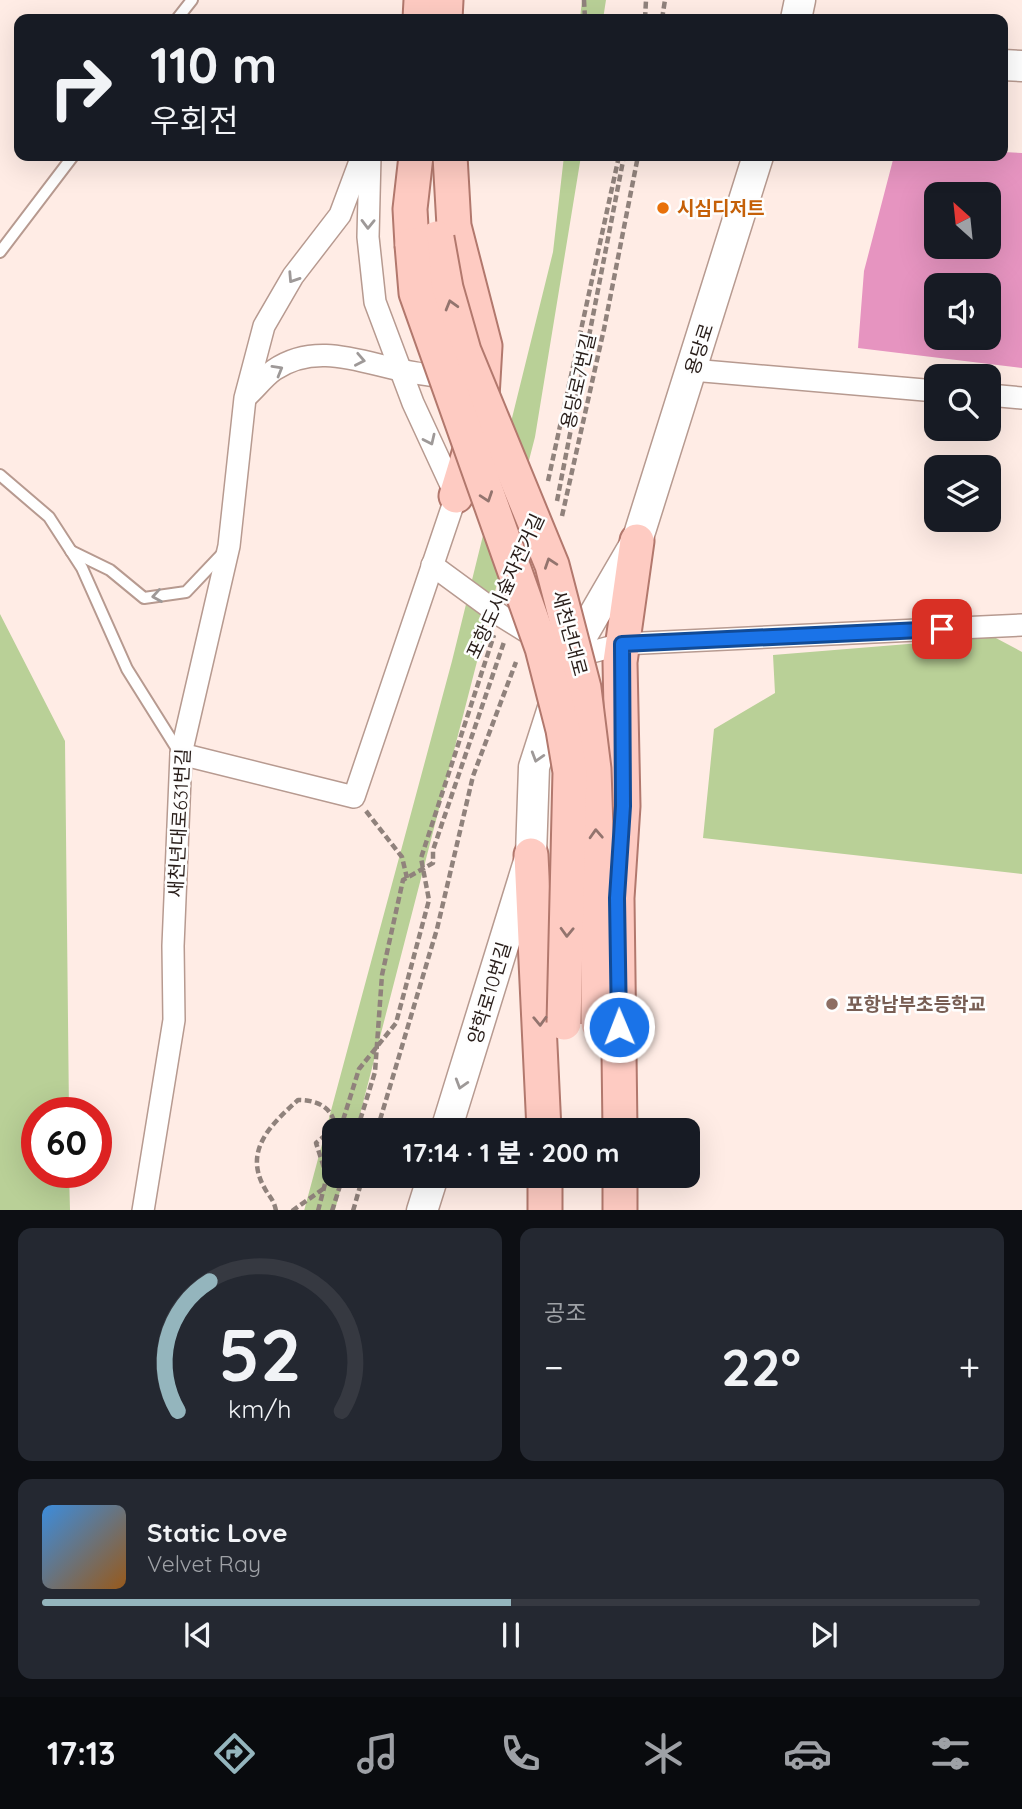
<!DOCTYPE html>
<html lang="ko">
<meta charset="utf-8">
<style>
body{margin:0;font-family:Quicksand,"Noto Sans KR",sans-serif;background:#242831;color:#f1f3f6;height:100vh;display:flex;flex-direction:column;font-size:26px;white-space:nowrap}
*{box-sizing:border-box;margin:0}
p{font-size:23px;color:#9ea1a6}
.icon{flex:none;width:38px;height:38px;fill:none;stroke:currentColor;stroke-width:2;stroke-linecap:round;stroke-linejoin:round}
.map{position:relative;height:1210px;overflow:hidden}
.side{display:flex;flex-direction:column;gap:18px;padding:18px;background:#0d0f14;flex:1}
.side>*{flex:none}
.guide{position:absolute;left:14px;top:14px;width:994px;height:147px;border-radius:14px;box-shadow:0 7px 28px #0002;background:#171b24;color:#f1f3f6;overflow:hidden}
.needle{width:46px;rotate:333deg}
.fabs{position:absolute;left:924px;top:182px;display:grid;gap:14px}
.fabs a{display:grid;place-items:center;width:77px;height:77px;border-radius:14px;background:#171b24;box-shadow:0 7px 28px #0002;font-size:35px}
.speed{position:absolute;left:21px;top:1097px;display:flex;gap:14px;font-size:35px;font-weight:700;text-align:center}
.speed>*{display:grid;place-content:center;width:91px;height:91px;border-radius:50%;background:#171b24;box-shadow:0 7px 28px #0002;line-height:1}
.speed .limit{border:10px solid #d22;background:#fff;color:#111}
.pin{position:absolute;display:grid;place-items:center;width:60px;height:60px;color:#fff;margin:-30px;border-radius:14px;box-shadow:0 4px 10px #0006}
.me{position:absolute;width:77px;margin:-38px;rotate:359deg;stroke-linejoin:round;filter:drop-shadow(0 0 5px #0008)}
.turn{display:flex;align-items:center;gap:24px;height:147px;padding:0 21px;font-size:32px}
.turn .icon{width:91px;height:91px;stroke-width:2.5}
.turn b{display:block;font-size:49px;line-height:60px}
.big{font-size:52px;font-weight:800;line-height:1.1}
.side .card{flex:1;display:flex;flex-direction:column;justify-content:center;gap:10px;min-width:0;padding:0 24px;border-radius:14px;background:#242831}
.side .dial{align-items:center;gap:0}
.dial svg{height:182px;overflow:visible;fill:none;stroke:#363941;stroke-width:7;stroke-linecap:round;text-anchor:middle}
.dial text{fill:#f1f3f6;stroke:none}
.song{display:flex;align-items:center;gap:21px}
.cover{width:84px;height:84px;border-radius:10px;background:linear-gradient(135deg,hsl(210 70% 55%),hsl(30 70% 35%))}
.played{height:7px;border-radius:4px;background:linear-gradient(90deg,#94b5bd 50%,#363941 50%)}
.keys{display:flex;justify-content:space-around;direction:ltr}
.heat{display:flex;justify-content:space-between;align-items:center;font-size:38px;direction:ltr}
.side .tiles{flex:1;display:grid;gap:18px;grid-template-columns:1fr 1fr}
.card:last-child{grid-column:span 2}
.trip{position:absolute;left:322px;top:1118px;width:378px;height:70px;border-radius:14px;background:#171b24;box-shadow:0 7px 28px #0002;font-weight:800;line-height:70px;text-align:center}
.tab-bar{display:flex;height:112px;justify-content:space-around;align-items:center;background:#090b0e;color:#9ea1a6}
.tab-bar .icon{width:49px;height:49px}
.tab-bar .current{color:#94b5bd}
.tab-bar b{font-size:32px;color:#f1f3f6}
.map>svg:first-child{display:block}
.green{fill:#b9d097}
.building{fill:#e694c0;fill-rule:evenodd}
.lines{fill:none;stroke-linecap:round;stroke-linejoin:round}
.lane-casing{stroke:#b79a90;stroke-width:14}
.street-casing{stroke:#b79a90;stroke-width:24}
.secondary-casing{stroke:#b79a90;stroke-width:33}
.primary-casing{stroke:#b2786d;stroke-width:37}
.path{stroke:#90827c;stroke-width:4.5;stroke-dasharray:7 3.5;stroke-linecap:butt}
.lane{stroke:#fff;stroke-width:10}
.street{stroke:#fff;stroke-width:21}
.secondary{stroke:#fff;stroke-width:30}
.primary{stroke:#fecbc2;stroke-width:33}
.primary-bridge-casing{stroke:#b2786d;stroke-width:37;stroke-linecap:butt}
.primary-bridge{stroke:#fecbc2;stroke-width:33}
.oneway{stroke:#9e9998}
.oneway2{stroke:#93746e}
.route-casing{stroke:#114b97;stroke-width:18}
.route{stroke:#1a73e8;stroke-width:12}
.food-dot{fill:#e8710a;stroke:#fefefe;stroke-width:2.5}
.education-dot{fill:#8d6e63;stroke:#fefefe;stroke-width:2.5}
.labels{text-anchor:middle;stroke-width:5;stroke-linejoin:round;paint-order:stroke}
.food-label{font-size:19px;font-weight:bold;fill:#c56008;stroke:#fefefe;text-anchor:start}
.street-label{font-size:19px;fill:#281d19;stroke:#fefefe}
.education-label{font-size:19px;font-weight:bold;fill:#785e54;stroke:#fefefe;text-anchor:start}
</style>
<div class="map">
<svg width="1022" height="1211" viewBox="0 0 1022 1211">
<rect width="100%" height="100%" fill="#ffece5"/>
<!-- green -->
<g class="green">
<polygon points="582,0 606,0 603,19 580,19"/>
<polygon points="564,156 581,156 535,437 356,1130 334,1130 334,1176 344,1176 335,1210 304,1211 452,661 553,252"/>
<polygon points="0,614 65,741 69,1113 37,1113 37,1172 69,1173 70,1210 0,1210"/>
<polygon points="994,637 1022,652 1022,874 703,838 714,729 775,693 773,655"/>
</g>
<!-- building -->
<path class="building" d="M1003 152 1022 153V368L858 348 864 271 894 156H1003ZM936 194H989V247H936ZM936 285H989V338H936Z"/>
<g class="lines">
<!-- lane casing -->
<g class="lane-casing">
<g id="lane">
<polyline points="177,19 192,0"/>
<polyline points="0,252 73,156"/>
<polyline points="0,475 49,517 82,568 127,669 179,752"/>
<polyline points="71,551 110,570 144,598 186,592 223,553"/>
</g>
</g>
<!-- street casing -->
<g class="street-casing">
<g id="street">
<polyline points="692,370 936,391"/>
<polyline points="989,395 1022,398"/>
<path d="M247 396C256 388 264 377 274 370 319 339 369 366 416 373 429 375 441 378 454 374"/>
<polyline points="432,565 503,617 569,658 622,644 1022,625"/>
<polyline points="181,754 354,797 456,496 413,403 375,302 368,237 370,156"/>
<polyline points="143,1211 174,1020 173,946 181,754 229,546 245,398 264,326 293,276 340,215 362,156"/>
</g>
</g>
<!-- secondary casing -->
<g class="secondary-casing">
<g id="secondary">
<polyline points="796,19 800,0"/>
<polyline points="1003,65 1022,66"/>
<polyline points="446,1130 531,855 534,767 569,658 637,541 758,156"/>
<polyline points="422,1211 433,1176"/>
</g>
</g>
<!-- primary casing -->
<g class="primary-casing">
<g id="primary">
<polyline points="420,19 421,0"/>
<polyline points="445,19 446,0"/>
<polyline points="450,156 454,226 485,346 481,414 456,496"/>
<polyline points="412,245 410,209 416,156"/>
<polyline points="531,855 544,1130"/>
<polyline points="620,1130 617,898 623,806 620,662 637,541"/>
<polyline points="545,1176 545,1211"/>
<polyline points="620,1211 620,1176"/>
</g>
</g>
<!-- path -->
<g class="path">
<polyline points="584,0 585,19"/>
<polyline points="645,19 646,0"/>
<polyline points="662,19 665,0"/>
<polyline points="548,481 619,156"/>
<polyline points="557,501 624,156"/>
<polyline points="562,516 604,329 638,156"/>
<polyline points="366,811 402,857 407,878"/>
<polyline points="340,1130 359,1069 396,1023 429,900 421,858 494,635"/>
<polyline points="357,1130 375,1072 382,975 403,880 433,863 433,850 504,642"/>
<polyline points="377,1130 437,929 473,776 516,662"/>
<polyline points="327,1177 316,1143 335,1127"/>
<path d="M276 1211C274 1199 269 1197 264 1187 243 1149 273 1123 298 1100 317 1100 333 1107 335 1127"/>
<polyline points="292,1211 323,1189"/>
<polyline points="318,1211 334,1149"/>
<polyline points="332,1211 343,1176"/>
<polyline points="353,1211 363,1176"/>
</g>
<!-- lane -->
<use href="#lane" class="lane"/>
<!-- street -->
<use href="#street" class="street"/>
<!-- secondary -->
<use href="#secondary" class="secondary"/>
<!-- primary -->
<use href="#primary" class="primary"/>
<!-- primary-bridge casing -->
<g class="primary-bridge-casing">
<g id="primary-bridge">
<polyline points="437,238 446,288 464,351 552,565 584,688 594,769 598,888 598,1024"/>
<polyline points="412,245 416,293 542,648 563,730 570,772 564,1023"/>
</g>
</g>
<!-- primary-bridge -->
<use href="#primary-bridge" class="primary-bridge"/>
</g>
<!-- one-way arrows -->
<defs><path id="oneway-chevron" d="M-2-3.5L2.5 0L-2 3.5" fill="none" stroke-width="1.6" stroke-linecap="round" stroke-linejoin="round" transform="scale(1.75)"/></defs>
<g class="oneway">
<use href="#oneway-chevron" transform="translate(368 224) rotate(91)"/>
<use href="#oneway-chevron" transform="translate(293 278) rotate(123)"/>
<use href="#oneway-chevron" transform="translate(360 360) rotate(11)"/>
<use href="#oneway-chevron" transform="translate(278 370) rotate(-30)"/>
<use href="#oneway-chevron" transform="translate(430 440) rotate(65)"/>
<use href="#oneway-chevron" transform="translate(157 596) rotate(171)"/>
<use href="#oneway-chevron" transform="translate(537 757) rotate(107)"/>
<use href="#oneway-chevron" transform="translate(461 1084) rotate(107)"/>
</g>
<g class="oneway2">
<use href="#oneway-chevron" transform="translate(451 305) rotate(-106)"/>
<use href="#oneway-chevron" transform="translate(487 497) rotate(71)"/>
<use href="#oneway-chevron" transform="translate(550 563) rotate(-109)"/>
<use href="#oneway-chevron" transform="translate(596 834) rotate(-93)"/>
<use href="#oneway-chevron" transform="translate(567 932) rotate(92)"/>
<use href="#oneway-chevron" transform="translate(540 1021) rotate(88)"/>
</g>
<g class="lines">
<!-- route casing -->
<g class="route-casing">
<polyline id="route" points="619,1027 617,898 623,806 622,644 942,629"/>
</g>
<!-- route -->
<use href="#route" class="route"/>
</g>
<!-- markers -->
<circle class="food-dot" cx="663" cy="208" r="7"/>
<circle class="education-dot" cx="832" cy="1004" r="7"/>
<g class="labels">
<!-- food labels -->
<g class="food-label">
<text x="677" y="215">시심디저트</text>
</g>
<!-- street labels -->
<g class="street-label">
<text transform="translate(699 349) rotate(-72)" y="7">용당로</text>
<text transform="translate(578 381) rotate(-77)" y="7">용당로7번길</text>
<text transform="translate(505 586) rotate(-65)" y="7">포항도시숲자전거길</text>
<text transform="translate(570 633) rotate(75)" y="7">새천년대로</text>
<text transform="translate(179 823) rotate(-87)" y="7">새천년대로631번길</text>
<text transform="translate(489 993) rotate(-73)" y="7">양학로10번길</text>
</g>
<!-- education labels -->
<g class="education-label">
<text x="846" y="1011">포항남부초등학교</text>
</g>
</g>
</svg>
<div class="fabs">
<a><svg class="needle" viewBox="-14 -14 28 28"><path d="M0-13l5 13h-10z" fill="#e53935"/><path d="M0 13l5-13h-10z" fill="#9ea1a6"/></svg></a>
<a><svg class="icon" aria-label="sound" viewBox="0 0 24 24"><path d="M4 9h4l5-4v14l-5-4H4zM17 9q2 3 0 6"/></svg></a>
<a><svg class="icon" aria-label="search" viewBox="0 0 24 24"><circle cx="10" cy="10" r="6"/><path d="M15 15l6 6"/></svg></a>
<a><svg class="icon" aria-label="layers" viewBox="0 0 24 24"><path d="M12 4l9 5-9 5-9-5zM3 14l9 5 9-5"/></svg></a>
</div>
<div class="speed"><div class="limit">60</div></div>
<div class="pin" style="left:942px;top:629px;background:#d93025"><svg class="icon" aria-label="arrive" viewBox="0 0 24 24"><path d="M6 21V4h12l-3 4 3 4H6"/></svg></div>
<svg class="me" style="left:619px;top:1027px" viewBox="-20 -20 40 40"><circle r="17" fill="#1a73e8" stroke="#fff" stroke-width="3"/><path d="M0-11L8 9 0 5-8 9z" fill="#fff"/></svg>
<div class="trip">17:14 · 1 분 · 200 m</div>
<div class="guide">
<div class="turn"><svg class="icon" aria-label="right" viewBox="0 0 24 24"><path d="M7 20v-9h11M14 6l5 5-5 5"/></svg><div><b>110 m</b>우회전</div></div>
</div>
</div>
<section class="side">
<div class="tiles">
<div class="card dial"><svg viewBox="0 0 100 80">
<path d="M14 69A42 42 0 1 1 86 69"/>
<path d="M14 69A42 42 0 0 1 28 12" stroke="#94b5bd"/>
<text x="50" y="56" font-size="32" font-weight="700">52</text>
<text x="50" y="72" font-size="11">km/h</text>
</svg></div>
<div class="card"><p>공조</p>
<div class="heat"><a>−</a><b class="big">22°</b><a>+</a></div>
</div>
<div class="card">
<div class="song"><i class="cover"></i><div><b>Static Love</b><p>Velvet Ray</p></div></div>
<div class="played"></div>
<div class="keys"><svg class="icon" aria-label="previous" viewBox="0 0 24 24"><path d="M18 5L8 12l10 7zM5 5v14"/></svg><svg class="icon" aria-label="pause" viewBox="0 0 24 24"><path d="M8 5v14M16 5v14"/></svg><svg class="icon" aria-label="next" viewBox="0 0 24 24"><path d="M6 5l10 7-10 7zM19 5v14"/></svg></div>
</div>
</div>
</section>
<nav class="tab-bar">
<b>17:13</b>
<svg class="icon current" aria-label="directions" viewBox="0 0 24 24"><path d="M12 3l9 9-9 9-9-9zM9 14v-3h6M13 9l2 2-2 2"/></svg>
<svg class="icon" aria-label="music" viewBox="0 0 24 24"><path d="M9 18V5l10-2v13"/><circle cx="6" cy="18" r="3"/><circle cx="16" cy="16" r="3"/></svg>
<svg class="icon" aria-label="phone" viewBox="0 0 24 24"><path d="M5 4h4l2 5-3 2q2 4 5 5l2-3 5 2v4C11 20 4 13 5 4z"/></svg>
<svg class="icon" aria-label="climate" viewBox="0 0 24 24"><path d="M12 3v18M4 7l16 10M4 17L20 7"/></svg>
<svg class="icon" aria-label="car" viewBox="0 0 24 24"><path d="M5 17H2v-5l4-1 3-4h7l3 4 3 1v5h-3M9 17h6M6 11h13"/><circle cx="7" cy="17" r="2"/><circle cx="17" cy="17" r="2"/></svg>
<svg class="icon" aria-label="filters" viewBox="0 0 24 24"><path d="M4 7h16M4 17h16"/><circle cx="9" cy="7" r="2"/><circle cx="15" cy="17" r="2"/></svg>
</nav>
